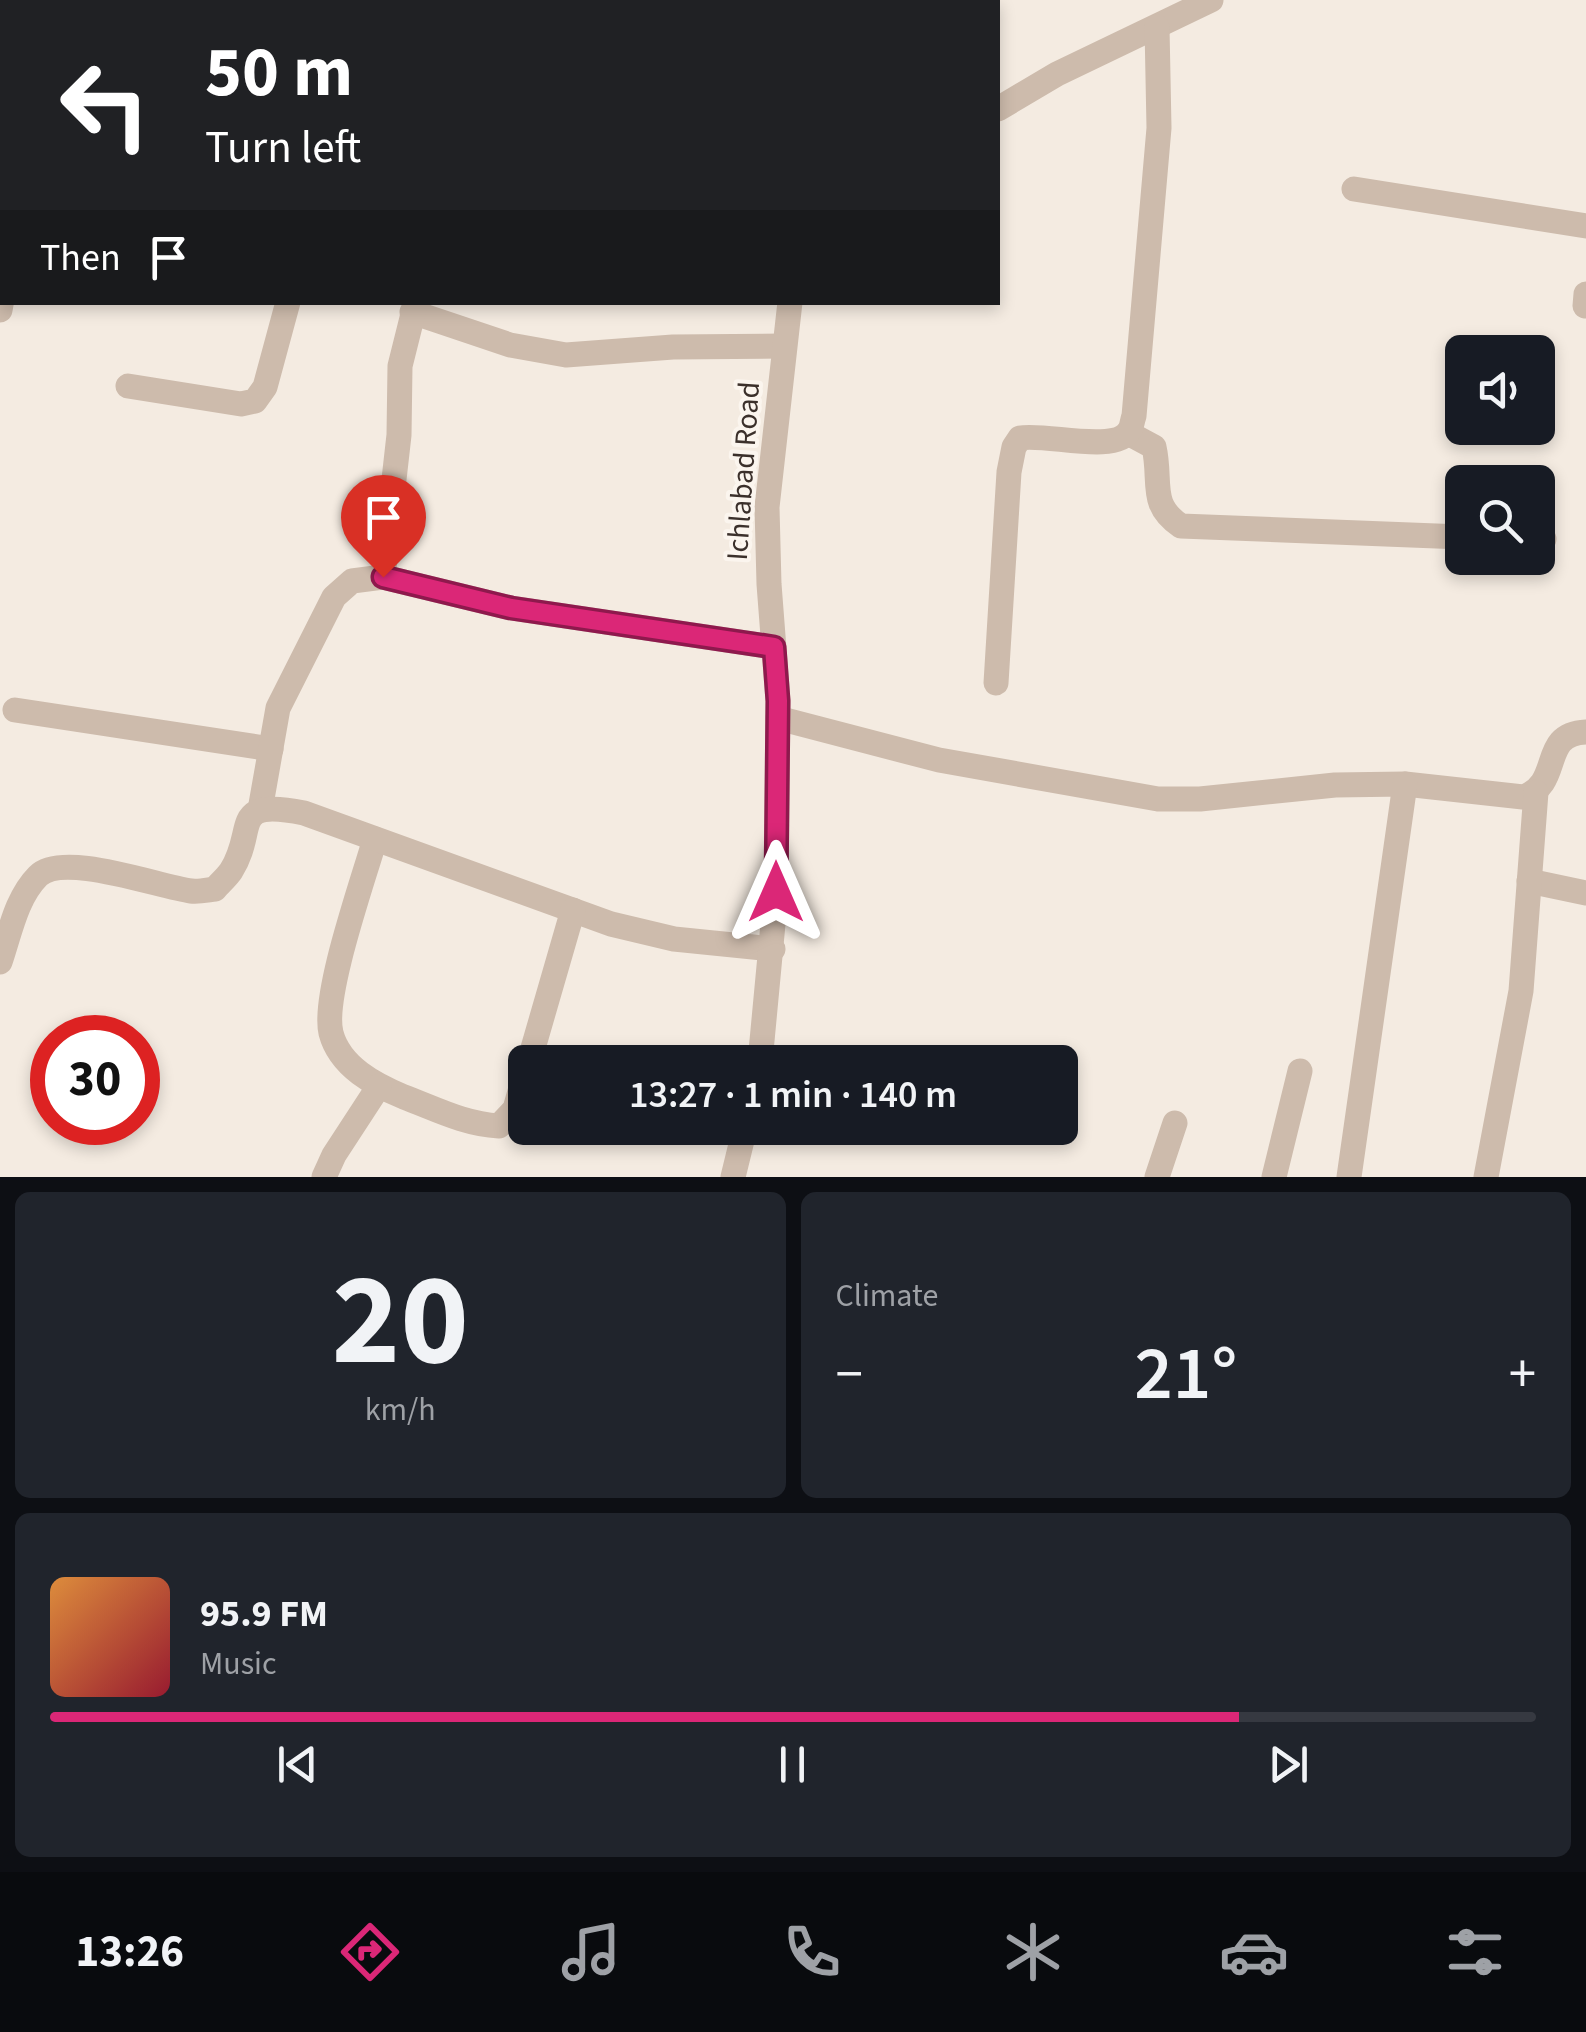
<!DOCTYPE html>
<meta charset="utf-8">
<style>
body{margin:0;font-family:"Source Sans 3",sans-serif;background:#20242c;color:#f1f3f6;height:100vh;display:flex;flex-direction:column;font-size:38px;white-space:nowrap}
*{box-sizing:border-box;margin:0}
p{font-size:32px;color:#9ea1a6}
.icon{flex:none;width:55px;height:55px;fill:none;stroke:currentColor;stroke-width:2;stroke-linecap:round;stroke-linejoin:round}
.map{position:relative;height:1177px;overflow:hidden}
.drawer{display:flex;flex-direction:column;gap:15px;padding:15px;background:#0d0f14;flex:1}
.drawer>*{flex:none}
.top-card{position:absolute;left:0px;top:0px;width:1000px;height:305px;box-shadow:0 5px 15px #0003;background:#202124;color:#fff;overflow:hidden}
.fabs{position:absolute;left:1445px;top:335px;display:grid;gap:20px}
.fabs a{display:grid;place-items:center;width:110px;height:110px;border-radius:15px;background:#171b24;box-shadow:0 5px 15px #0003;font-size:50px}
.speed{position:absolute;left:30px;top:1015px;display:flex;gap:20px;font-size:50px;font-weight:700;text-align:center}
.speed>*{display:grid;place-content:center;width:130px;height:130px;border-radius:50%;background:#171b24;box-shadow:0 5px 15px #0003;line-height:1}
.speed .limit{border:15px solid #d22;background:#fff;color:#111}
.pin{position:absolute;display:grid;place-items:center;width:85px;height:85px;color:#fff;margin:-102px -42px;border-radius:50% 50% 50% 0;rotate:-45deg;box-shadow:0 0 10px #0007}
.pin .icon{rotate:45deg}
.me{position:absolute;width:110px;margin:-55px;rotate:0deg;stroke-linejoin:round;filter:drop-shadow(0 0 8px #0008)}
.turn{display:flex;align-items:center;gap:35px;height:210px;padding:0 40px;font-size:45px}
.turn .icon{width:130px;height:130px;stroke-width:2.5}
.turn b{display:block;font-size:70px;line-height:85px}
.then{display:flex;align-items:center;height:95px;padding:0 40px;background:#0003;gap:20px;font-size:38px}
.big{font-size:75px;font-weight:600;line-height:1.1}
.drawer .tile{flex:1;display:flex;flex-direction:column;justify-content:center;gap:15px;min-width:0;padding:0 35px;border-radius:15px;background:#20242c}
.drawer .dial{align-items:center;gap:0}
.dial b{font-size:130px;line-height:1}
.song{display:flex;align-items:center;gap:30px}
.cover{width:120px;height:120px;border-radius:15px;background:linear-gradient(135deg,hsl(30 70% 55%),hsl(350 70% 35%))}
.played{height:10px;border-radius:5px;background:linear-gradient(90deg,#db2777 80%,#363941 80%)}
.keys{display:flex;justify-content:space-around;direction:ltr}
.heat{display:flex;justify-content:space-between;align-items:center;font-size:55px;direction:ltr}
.drawer .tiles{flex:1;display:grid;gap:15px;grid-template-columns:1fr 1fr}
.tile:last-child{grid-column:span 2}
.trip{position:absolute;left:508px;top:1045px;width:570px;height:100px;border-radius:15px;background:#171b24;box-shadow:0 5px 15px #0003;font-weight:600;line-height:100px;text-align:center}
.tabs{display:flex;height:160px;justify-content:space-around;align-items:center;background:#090b0e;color:#9ea1a6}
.tabs .icon{width:70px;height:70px}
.tabs .active{color:#db2777}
.tabs b{font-size:45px;color:#f1f3f6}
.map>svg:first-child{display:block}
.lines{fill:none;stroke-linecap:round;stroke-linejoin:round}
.street{stroke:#cdbbac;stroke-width:25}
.route-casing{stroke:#8e194d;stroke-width:25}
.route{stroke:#db2777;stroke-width:18}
.labels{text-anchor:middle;stroke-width:8;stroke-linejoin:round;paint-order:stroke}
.street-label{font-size:30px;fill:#3b302b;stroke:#fbf5ee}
</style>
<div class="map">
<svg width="1586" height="1177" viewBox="0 0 1586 1177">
<rect width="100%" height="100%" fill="#f4ebe1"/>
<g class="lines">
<!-- street -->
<g class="street">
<polyline points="298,2 298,0"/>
<polyline points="762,2 762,0"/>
<polyline points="0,32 2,33"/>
<polyline points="998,109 1057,74 1211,0"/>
<polyline points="1354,189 1586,226"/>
<polyline points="0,233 2,235"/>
<polyline points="1585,306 1586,294"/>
<polyline points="0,310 2,299"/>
<polyline points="412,312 510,345 566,355 673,347 784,346"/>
<polyline points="128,386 241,404 255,401 265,387 288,302"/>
<path d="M1128 433 1154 447C1162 482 1148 504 1181 526L1462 537"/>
<polyline points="1538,539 1544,539"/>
<polyline points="383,577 399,435 400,366 416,302"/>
<path d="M996 683 1009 472 1014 447 1020 438C1046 433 1115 454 1129 431 1132 427 1132 421 1134 416L1159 128 1157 27"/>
<polyline points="15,710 271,749"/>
<path d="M778 718 939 760 1158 799H1200L1335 785 1405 784 1523 797C1564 783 1538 734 1586 732"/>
<polyline points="260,810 278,708 334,597 352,581 383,577 511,608 773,647"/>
<path d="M375 839C363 881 322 996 331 1033 340 1067 375 1085 404 1097 436 1109 464 1124 499 1126L515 1109 525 1074"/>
<polyline points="1529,881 1586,893"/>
<path d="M0 962C10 933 16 898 38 876 63 851 159 887 191 891 199 892 207 890 215 889 220 883 227 877 231 871 258 829 227 798 304 813L611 924 674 939 773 949"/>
<polyline points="529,1062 573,910"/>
<polyline points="760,1062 776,892 778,701 769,584 767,507 790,302"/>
<polyline points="324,1177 334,1155 379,1086"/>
<polyline points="733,1177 745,1128"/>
<polyline points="1157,1177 1175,1123"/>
<polyline points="1274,1177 1300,1071"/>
<polyline points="1349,1177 1405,784"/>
<polyline points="1486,1177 1521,991 1536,792"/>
</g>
</g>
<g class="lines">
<!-- route casing -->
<g class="route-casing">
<polyline id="route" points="383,577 511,608 774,647 778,701 776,892"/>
</g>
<!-- route -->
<use href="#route" class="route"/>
</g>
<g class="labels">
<!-- street labels -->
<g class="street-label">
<text transform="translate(743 471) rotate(-86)" y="10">Ichlabad Road</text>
</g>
</g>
</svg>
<div class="fabs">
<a><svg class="icon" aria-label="sound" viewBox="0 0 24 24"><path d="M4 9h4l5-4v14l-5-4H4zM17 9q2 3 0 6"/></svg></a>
<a><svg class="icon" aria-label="search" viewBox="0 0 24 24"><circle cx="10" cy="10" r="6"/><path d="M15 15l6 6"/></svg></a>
</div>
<div class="speed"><div class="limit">30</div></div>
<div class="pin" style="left:383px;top:577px;background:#d93025"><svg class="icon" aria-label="arrive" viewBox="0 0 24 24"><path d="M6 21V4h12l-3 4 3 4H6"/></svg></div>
<svg class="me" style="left:776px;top:892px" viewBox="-20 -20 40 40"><path d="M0-17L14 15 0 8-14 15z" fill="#db2777" stroke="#fff" stroke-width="4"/></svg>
<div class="trip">13:27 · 1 min · 140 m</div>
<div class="top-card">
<div class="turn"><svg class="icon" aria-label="left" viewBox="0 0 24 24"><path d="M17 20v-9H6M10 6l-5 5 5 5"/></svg><div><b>50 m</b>Turn left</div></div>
<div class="then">Then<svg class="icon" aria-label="arrive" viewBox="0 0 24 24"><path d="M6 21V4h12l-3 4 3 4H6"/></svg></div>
</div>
</div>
<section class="drawer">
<div class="tiles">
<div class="tile dial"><b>20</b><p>km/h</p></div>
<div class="tile"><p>Climate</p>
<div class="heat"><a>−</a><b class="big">21°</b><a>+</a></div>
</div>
<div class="tile">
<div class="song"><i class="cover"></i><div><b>95.9 FM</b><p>Music</p></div></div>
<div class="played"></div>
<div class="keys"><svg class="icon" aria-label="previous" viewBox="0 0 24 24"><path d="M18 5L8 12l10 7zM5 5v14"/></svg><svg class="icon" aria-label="pause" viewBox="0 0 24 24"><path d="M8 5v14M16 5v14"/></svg><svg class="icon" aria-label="next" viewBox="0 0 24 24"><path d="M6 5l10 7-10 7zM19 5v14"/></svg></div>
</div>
</div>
</section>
<nav class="tabs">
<b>13:26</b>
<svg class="icon active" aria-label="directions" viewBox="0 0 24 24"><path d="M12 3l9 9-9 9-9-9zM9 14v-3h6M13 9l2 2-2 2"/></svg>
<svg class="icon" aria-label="music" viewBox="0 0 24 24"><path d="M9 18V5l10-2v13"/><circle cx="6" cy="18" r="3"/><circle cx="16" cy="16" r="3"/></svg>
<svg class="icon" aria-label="phone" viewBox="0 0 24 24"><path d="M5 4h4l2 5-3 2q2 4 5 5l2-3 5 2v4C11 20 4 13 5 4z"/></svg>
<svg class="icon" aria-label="climate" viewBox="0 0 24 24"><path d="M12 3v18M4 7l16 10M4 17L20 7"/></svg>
<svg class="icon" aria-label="car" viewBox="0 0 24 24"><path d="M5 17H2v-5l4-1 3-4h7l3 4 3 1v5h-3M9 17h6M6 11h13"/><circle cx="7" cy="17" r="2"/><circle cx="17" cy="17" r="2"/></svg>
<svg class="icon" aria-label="filters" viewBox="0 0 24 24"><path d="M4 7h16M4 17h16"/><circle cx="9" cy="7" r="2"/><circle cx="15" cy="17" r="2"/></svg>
</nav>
